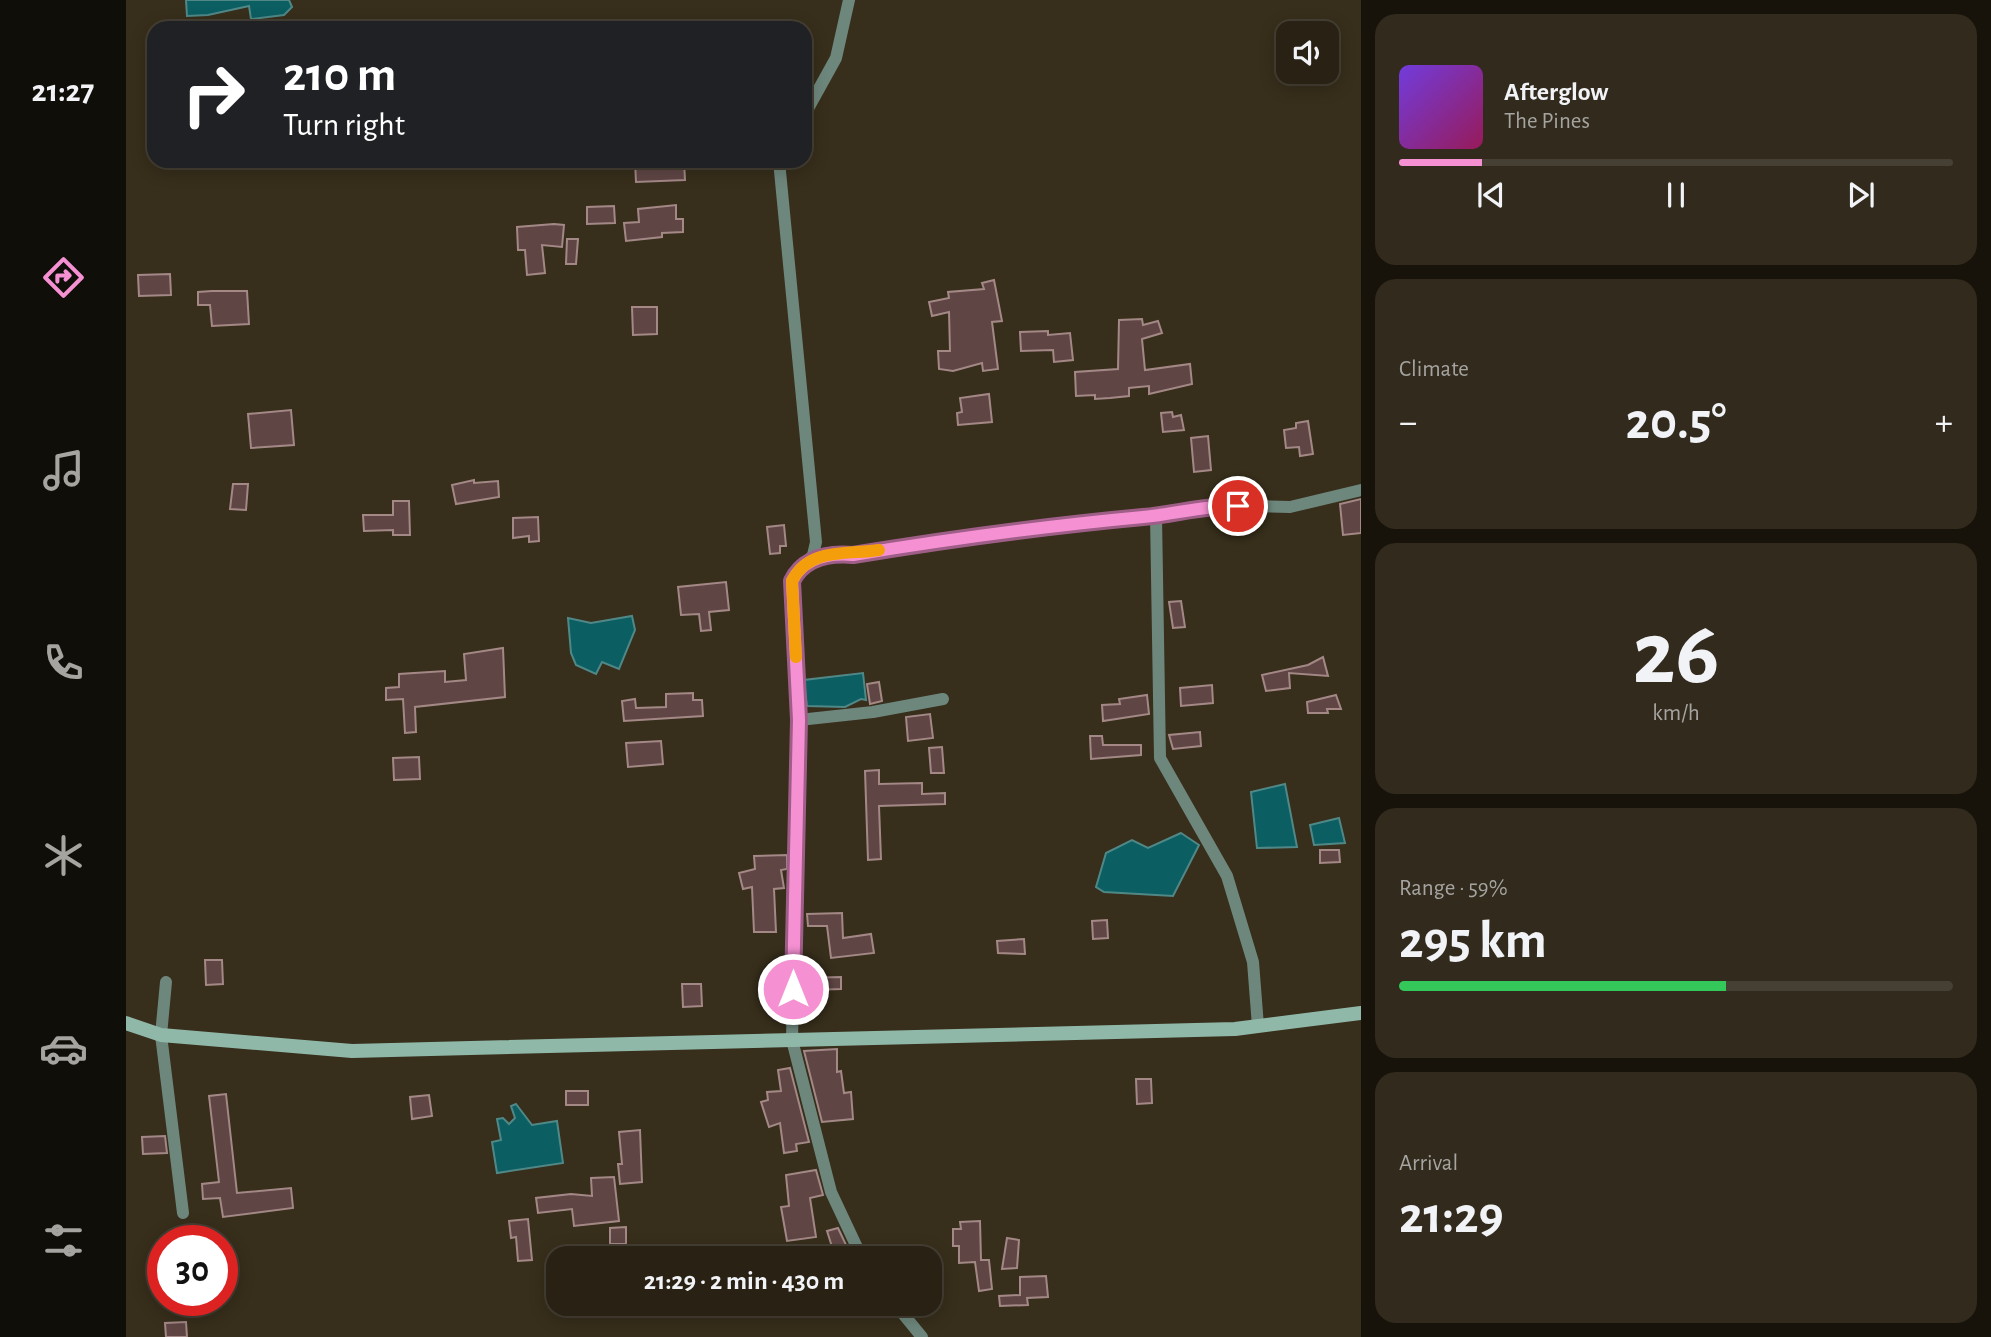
<!DOCTYPE html>
<meta charset="utf-8">
<style>
body{margin:0;font-family:"Alegreya Sans",sans-serif;background:#312a1d;color:#f1f3f6;height:100vh;display:flex;flex-direction:column;font-size:26px;white-space:nowrap}
*{box-sizing:border-box;margin:0}
p{font-size:23px;color:#a5a4a0}
.icon{flex:none;width:38px;height:38px;fill:none;stroke:currentColor;stroke-width:2;stroke-linecap:round;stroke-linejoin:round}
.map{position:relative;flex:1;overflow:hidden}
.details{display:flex;flex-direction:column;gap:14px;padding:14px;background:#17130b;width:630px}
.details>*{flex:none}
.hud{position:absolute;left:21px;top:21px;width:665px;height:147px;border-radius:21px;box-shadow:0 4px 18px #0003,0 0 0 2px #453f34;background:#202124;color:#fff;overflow:hidden}
.buttons{position:absolute;left:1150px;top:21px;display:grid;gap:14px}
.buttons a{display:grid;place-items:center;width:63px;height:63px;border-radius:14px;background:#292214;box-shadow:0 4px 18px #0003,0 0 0 2px #453f34;font-size:35px}
.speed{position:absolute;left:21px;top:1225px;display:flex;gap:14px;font-size:35px;font-weight:700;text-align:center}
.speed>*{display:grid;place-content:center;width:91px;height:91px;border-radius:50%;background:#292214;box-shadow:0 4px 18px #0003,0 0 0 2px #453f34;line-height:1}
.speed .limit{border:10px solid #d22;background:#fff;color:#111}
.pin{position:absolute;display:grid;place-items:center;width:60px;height:60px;color:#fff;margin:-30px;border:4px solid #fff;border-radius:50%;box-shadow:0 2px 7px #0007}
.me{position:absolute;width:77px;margin:-38px;rotate:0deg;stroke-linejoin:round;filter:drop-shadow(0 0 5px #0008)}
.turn{display:flex;align-items:center;gap:24px;height:147px;padding:0 21px;font-size:32px}
.turn .icon{width:91px;height:91px;stroke-width:2.5}
.turn b{display:block;font-size:49px;line-height:60px}
.big{font-size:52px;font-weight:700;line-height:1.1}
.details .widget{flex:1;display:flex;flex-direction:column;justify-content:center;gap:10px;min-width:0;padding:0 24px;border-radius:21px;background:#312a1d}
.details .dial{align-items:center;gap:0}
.dial b{font-size:91px;line-height:1}
.song{display:flex;align-items:center;gap:21px}
.cover{width:84px;height:84px;border-radius:10px;background:linear-gradient(135deg,hsl(260 70% 55%),hsl(330 70% 35%))}
.played{height:7px;border-radius:4px;background:linear-gradient(90deg,#f591d2 15%,#453f34 15%)}
.keys{display:flex;justify-content:space-around;direction:ltr}
.heat{display:flex;justify-content:space-between;align-items:center;font-size:38px;direction:ltr}
.charge{height:10px;border-radius:5px;background:linear-gradient(90deg,#34c759 59%,#453f34 0)}
.trip{position:absolute;left:420px;top:1246px;width:396px;height:70px;border-radius:21px;background:#292214;box-shadow:0 4px 18px #0003,0 0 0 2px #453f34;font-weight:700;line-height:70px;text-align:center}
main{display:flex;flex:1;min-height:0}
.tabs{display:flex;flex-direction:column;width:126px;justify-content:space-around;align-items:center;background:#100e08;color:#a5a4a0}
.tabs .icon{width:49px;height:49px}
.tabs .selected{color:#f591d2}
.tabs b{font-size:32px;color:#f1f3f6}
.map>svg:first-child{display:block}
.water{fill:#0b5e61;stroke:#508887;stroke-width:2}
.building{fill:#5f4645;stroke:#a38886;stroke-width:2}
.lines{fill:none;stroke-linecap:round;stroke-linejoin:round}
.street{stroke:#6e877d;stroke-width:12}
.secondary{stroke:#90b8a9;stroke-width:14}
.route-casing{stroke:#9f5e88;stroke-width:18}
.route{stroke:#f591d2;stroke-width:12}
.slow{stroke:#f59e0b;stroke-width:12}
</style>
<main>
<nav class="tabs">
<b>21:27</b>
<svg class="icon selected" aria-label="directions" viewBox="0 0 24 24"><path d="M12 3l9 9-9 9-9-9zM9 14v-3h6M13 9l2 2-2 2"/></svg>
<svg class="icon" aria-label="music" viewBox="0 0 24 24"><path d="M9 18V5l10-2v13"/><circle cx="6" cy="18" r="3"/><circle cx="16" cy="16" r="3"/></svg>
<svg class="icon" aria-label="phone" viewBox="0 0 24 24"><path d="M5 4h4l2 5-3 2q2 4 5 5l2-3 5 2v4C11 20 4 13 5 4z"/></svg>
<svg class="icon" aria-label="climate" viewBox="0 0 24 24"><path d="M12 3v18M4 7l16 10M4 17L20 7"/></svg>
<svg class="icon" aria-label="car" viewBox="0 0 24 24"><path d="M5 17H2v-5l4-1 3-4h7l3 4 3 1v5h-3M9 17h6M6 11h13"/><circle cx="7" cy="17" r="2"/><circle cx="17" cy="17" r="2"/></svg>
<svg class="icon" aria-label="filters" viewBox="0 0 24 24"><path d="M4 7h16M4 17h16"/><circle cx="9" cy="7" r="2"/><circle cx="15" cy="17" r="2"/></svg>
</nav>
<div class="map">
<svg width="1235" height="1337" viewBox="0 0 1235 1337">
<rect width="100%" height="100%" fill="#372e1b"/>
<!-- water -->
<g class="water">
<polygon points="60,0 163,0 166,7 158,15 125,19 123,6 82,15 61,16"/>
<polygon points="506,616 509,630 493,669 476,662 470,674 450,665 445,653 442,618 465,623"/>
<polygon points="737,673 740,700 735,699 719,707 681,706 678,680"/>
<polygon points="1159,784 1171,847 1131,848 1125,792"/>
<polygon points="1213,818 1219,843 1188,845 1184,825"/>
<polygon points="1055,833 1073,845 1047,896 978,892 970,887 980,853 1006,840 1022,848"/>
<polygon points="390,1104 406,1125 431,1121 437,1163 371,1173 366,1142 375,1140 371,1119 377,1118 383,1124 389,1118 385,1106"/>
</g>
<!-- building -->
<g class="building">
<polygon points="509,161 558,161 559,180 510,182"/>
<polygon points="550,205 550,219 557,219 557,232 536,233 536,237 500,241 498,223 513,222 512,209"/>
<polygon points="488,206 489,223 461,224 461,207"/>
<polygon points="428,224 438,225 436,247 416,245 419,273 401,275 399,250 392,250 391,227"/>
<polygon points="441,239 452,239 450,264 440,264"/>
<polygon points="44,274 45,295 13,296 12,275"/>
<polygon points="868,280 876,321 866,322 872,369 857,371 856,363 827,371 813,369 812,351 824,351 823,312 806,316 803,302 823,298 822,292 858,289 856,283"/>
<polygon points="86,291 121,291 123,324 86,326 84,305 72,305 72,292"/>
<polygon points="506,307 531,307 531,334 507,335"/>
<polygon points="1016,319 1017,325 1032,321 1036,333 1016,339 1019,370 1064,364 1066,384 1023,394 1023,386 1003,388 1003,396 984,398 969,399 969,395 950,396 949,372 992,369 993,320"/>
<polygon points="922,331 922,335 944,333 947,360 928,362 927,350 895,351 894,332"/>
<polygon points="863,394 866,422 832,425 831,413 836,412 834,398"/>
<polygon points="165,410 168,445 125,448 122,414"/>
<polygon points="1046,412 1047,417 1055,415 1058,430 1037,432 1035,413"/>
<polygon points="1182,421 1187,454 1174,456 1173,447 1160,448 1158,430 1170,428 1170,423"/>
<polygon points="1082,436 1085,470 1068,472 1065,438"/>
<polygon points="348,480 348,483 372,481 373,497 330,504 326,485"/>
<polygon points="107,484 122,484 120,510 104,509"/>
<polygon points="1235,499 1235,533 1217,535 1214,504"/>
<polygon points="267,501 283,501 284,535 267,535 267,530 238,531 237,515 267,515"/>
<polygon points="412,517 413,541 403,542 403,536 387,538 387,518"/>
<polygon points="658,525 660,546 654,546 654,553 644,554 641,527"/>
<polygon points="600,582 603,610 583,612 585,630 575,631 573,614 555,615 552,587"/>
<polygon points="1055,601 1059,627 1047,628 1043,602"/>
<polygon points="377,648 379,697 289,707 290,732 279,733 277,699 260,700 260,688 273,687 273,674 319,671 319,682 340,680 338,654"/>
<polygon points="1197,657 1202,676 1163,673 1164,688 1140,691 1136,675 1182,665"/>
<polygon points="753,682 756,701 744,704 741,684"/>
<polygon points="1086,685 1087,703 1055,706 1054,688"/>
<polygon points="567,693 567,700 576,700 577,716 498,721 496,701 509,699 510,708 540,707 540,694"/>
<polygon points="1021,695 1023,714 977,721 976,705 994,704 993,699"/>
<polygon points="1210,695 1215,709 1201,709 1202,713 1182,713 1181,702"/>
<polygon points="804,714 807,738 782,741 780,717"/>
<polygon points="1074,732 1075,746 1047,749 1043,735"/>
<polygon points="964,736 976,736 977,745 1015,745 1015,755 965,759"/>
<polygon points="535,741 537,764 502,767 500,743"/>
<polygon points="816,747 818,773 805,773 803,748"/>
<polygon points="293,757 294,779 268,780 267,758"/>
<polygon points="753,770 753,784 796,783 796,794 819,793 819,804 753,806 755,859 742,860 739,771"/>
<polygon points="1194,850 1213,850 1214,862 1194,863"/>
<polygon points="661,855 661,869 655,870 658,888 648,889 650,932 628,932 626,887 617,889 613,873 629,869 628,856"/>
<polygon points="716,913 717,938 745,934 748,953 705,958 701,926 682,926 681,914"/>
<polygon points="981,920 982,938 967,939 966,921"/>
<polygon points="898,939 899,954 872,953 871,941"/>
<polygon points="79,960 96,960 97,984 80,985"/>
<polygon points="715,977 715,989 684,990 685,1006 675,1007 676,978"/>
<polygon points="556,984 575,984 576,1006 557,1007"/>
<polygon points="711,1049 711,1072 715,1071 718,1093 725,1092 727,1119 696,1122 678,1051"/>
<polygon points="664,1068 683,1142 670,1144 671,1151 658,1153 654,1123 643,1127 635,1102 642,1100 641,1092 655,1091 652,1070"/>
<polygon points="1010,1079 1025,1079 1026,1103 1011,1104"/>
<rect x="440" y="1091" width="22" height="14"/>
<polygon points="100,1094 111,1193 165,1188 167,1208 97,1217 94,1198 77,1199 76,1184 93,1182 83,1096"/>
<polygon points="303,1095 306,1116 286,1119 284,1097"/>
<polygon points="514,1130 516,1182 494,1184 492,1164 496,1164 493,1132"/>
<polygon points="39,1136 41,1153 17,1154 16,1137"/>
<polygon points="690,1170 697,1195 684,1198 690,1237 661,1241 655,1207 663,1206 660,1175"/>
<polygon points="488,1177 493,1221 448,1226 446,1209 412,1213 410,1198 445,1194 466,1196 465,1178"/>
<polygon points="402,1219 406,1260 392,1261 390,1237 385,1238 383,1221"/>
<polygon points="854,1221 855,1260 863,1260 866,1289 853,1291 849,1262 833,1263 833,1246 827,1246 827,1229 835,1229 834,1222"/>
<polygon points="500,1227 500,1244 484,1244 484,1228"/>
<polygon points="712,1228 722,1249 708,1253 701,1231"/>
<polygon points="881,1238 893,1240 891,1268 876,1269"/>
<polygon points="920,1276 922,1297 901,1298 902,1305 874,1306 873,1296 894,1295 894,1277"/>
<polygon points="60,1322 61,1337 40,1337 39,1323"/>
</g>
<g class="lines">
<!-- street -->
<g class="street">
<polyline points="679,114 710,58 723,0"/>
<polyline points="653,161 690,542 687,555 666,581 673,720 666,1040 705,1192 736,1258"/>
<polyline points="1030,516 1034,758 1101,876 1127,962 1132,1026"/>
<polyline points="680,565 702,553 727,555 889,529 1030,516 1086,505 1164,507 1235,490"/>
<polyline points="673,720 747,712 817,699"/>
<polyline points="40,982 35,1035 57,1213"/>
<polyline points="769,1304 796,1337"/>
</g>
<!-- secondary -->
<polyline class="secondary" points="0,1023 35,1035 226,1051 1109,1029 1235,1013"/>
</g>
<g class="lines">
<!-- route casing -->
<g class="route-casing">
<path id="route" d="M667 989 673 720 666 581C678 557 703 553 727 555 824 539 920 526 1017 517 1050 514 1080 505 1112 506"/>
</g>
<!-- route -->
<use href="#route" class="route"/>
<!-- slow -->
<path class="slow" d="M670 657 666 581C683 547 722 555 753 550"/>
</g>
</svg>
<div class="buttons">
<a><svg class="icon" aria-label="sound" viewBox="0 0 24 24"><path d="M4 9h4l5-4v14l-5-4H4zM17 9q2 3 0 6"/></svg></a>
</div>
<div class="speed"><div class="limit">30</div></div>
<div class="pin" style="left:1112px;top:506px;background:#d93025"><svg class="icon" aria-label="arrive" viewBox="0 0 24 24"><path d="M6 21V4h12l-3 4 3 4H6"/></svg></div>
<svg class="me" style="left:667px;top:989px" viewBox="-20 -20 40 40"><circle r="17" fill="#f591d2" stroke="#fff" stroke-width="3"/><path d="M0-11L8 9 0 5-8 9z" fill="#fff"/></svg>
<div class="trip">21:29 · 2 min · 430 m</div>
<div class="hud">
<div class="turn"><svg class="icon" aria-label="right" viewBox="0 0 24 24"><path d="M7 20v-9h11M14 6l5 5-5 5"/></svg><div><b>210 m</b>Turn right</div></div>
</div>
</div>
<section class="details">
<div class="widget">
<div class="song"><i class="cover"></i><div><b>Afterglow</b><p>The Pines</p></div></div>
<div class="played"></div>
<div class="keys"><svg class="icon" aria-label="previous" viewBox="0 0 24 24"><path d="M18 5L8 12l10 7zM5 5v14"/></svg><svg class="icon" aria-label="pause" viewBox="0 0 24 24"><path d="M8 5v14M16 5v14"/></svg><svg class="icon" aria-label="next" viewBox="0 0 24 24"><path d="M6 5l10 7-10 7zM19 5v14"/></svg></div>
</div>
<div class="widget"><p>Climate</p>
<div class="heat"><a>−</a><b class="big">20.5°</b><a>+</a></div>
</div>
<div class="widget dial"><b>26</b><p>km/h</p></div>
<div class="widget"><p>Range · 59%</p><b class="big">295 km</b><div class="charge"></div></div>
<div class="widget"><p>Arrival</p><b class="big">21:29</b></div>
</section>
</main>
